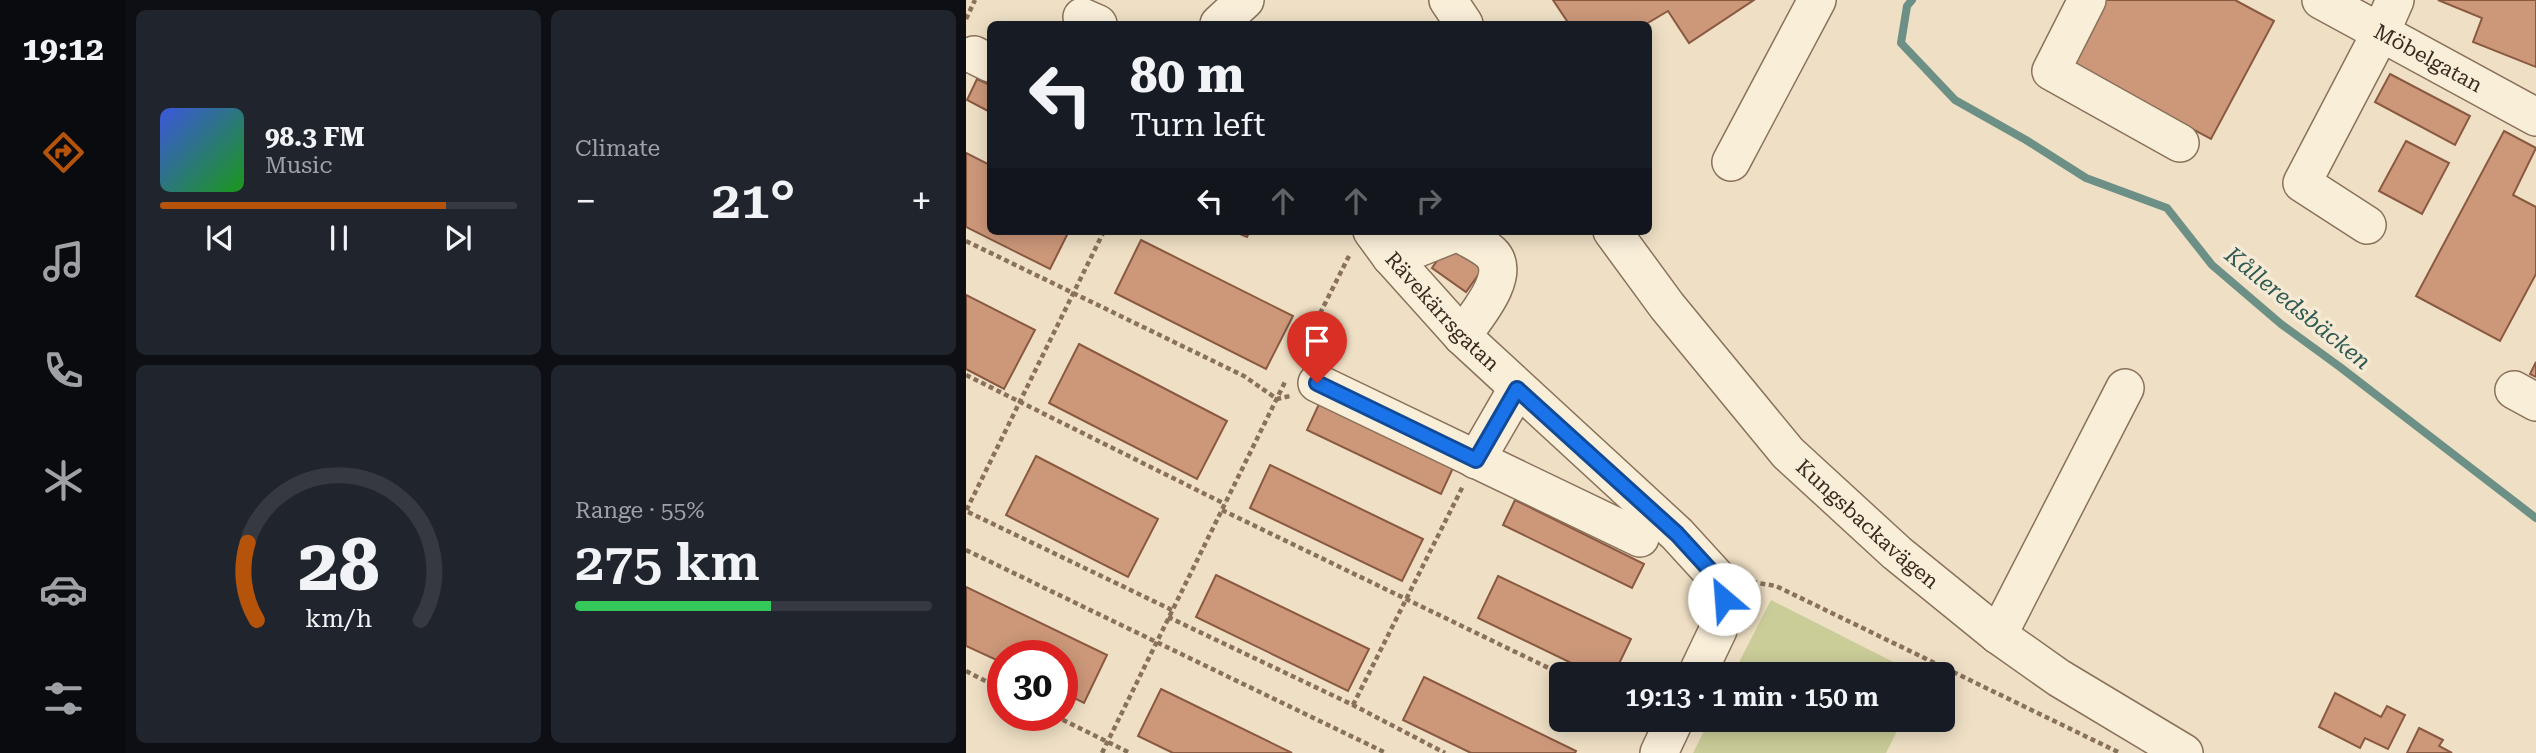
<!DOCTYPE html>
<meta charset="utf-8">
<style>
body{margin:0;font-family:"Roboto Serif",serif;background:#20242c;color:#f1f3f6;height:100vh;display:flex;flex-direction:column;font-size:26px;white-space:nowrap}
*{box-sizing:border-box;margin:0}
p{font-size:23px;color:#9ea1a6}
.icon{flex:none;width:38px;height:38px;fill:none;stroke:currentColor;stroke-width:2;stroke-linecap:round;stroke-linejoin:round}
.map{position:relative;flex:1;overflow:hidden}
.details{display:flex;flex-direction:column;gap:10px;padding:10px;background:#0d0f14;width:840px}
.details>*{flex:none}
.top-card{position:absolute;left:21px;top:21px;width:665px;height:214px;border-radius:10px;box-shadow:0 4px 18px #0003;background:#171b24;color:#f1f3f6;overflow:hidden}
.speed{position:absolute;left:21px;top:640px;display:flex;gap:14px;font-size:35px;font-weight:700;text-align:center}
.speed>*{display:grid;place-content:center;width:91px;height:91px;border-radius:50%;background:#171b24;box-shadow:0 4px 18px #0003;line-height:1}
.speed .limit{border:10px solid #d22;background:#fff;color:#111}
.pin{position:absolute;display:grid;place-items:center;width:60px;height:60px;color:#fff;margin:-72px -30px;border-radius:50% 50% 50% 0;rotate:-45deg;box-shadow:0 0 7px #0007}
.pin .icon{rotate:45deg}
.me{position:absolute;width:77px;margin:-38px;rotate:333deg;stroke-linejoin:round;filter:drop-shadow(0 0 5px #0008)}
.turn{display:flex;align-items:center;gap:24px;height:147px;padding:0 28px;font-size:32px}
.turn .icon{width:91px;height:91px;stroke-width:2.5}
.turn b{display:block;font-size:49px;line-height:60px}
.lanes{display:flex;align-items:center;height:66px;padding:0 28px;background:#0003;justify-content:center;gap:35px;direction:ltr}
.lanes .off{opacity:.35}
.big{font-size:52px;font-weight:600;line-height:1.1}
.details .widget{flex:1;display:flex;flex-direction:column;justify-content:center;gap:10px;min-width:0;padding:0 24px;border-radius:10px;background:#20242c}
.details .dial{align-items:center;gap:0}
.dial svg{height:182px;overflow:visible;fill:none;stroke:#363941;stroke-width:7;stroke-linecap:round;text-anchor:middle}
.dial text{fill:#f1f3f6;stroke:none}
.song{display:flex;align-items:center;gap:21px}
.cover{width:84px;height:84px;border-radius:10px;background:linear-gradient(135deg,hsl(230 70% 55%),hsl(120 70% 35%))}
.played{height:7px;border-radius:4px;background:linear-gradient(90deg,#b45309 80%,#363941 80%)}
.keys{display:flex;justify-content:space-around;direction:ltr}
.heat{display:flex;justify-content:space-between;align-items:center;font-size:38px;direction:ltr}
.charge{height:10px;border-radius:5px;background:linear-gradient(90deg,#34c759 55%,#363941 0)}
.details .tiles{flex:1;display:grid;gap:10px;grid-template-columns:repeat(2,1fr)}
.trip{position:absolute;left:583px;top:662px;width:406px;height:70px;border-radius:10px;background:#171b24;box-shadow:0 4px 18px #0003;font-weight:600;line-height:70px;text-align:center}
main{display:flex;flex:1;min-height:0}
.menu{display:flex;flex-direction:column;width:126px;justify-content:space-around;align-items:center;background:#090b0e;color:#9ea1a6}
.menu .icon{width:49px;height:49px}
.menu .on{color:#b45309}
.menu b{font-size:32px;color:#f1f3f6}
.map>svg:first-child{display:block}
.green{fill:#cacd98}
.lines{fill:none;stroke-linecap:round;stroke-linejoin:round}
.stream{stroke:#6d9086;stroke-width:8}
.building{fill:#cd987a;stroke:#895940;stroke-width:2}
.minor-casing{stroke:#8a715b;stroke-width:40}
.path{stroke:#8a715b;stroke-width:4.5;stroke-dasharray:5 3.5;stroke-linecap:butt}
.minor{stroke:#f9eed8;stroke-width:37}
.route-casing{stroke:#114b97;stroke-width:18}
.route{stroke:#1a73e8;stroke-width:12}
.labels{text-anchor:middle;stroke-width:7;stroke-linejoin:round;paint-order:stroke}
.street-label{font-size:21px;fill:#3a2a1f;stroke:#f6ead4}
.water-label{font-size:23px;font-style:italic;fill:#2e5954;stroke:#f6ead4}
</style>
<main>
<nav class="menu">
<b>19:12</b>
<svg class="icon on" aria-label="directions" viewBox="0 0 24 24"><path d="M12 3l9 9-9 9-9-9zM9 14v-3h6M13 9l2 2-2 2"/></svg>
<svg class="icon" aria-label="music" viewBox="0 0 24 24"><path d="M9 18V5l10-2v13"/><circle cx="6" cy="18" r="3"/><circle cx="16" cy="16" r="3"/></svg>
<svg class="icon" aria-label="phone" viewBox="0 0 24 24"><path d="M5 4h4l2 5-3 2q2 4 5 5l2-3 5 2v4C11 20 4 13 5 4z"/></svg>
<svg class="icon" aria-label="climate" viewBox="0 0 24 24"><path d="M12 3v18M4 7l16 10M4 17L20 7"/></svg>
<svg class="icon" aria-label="car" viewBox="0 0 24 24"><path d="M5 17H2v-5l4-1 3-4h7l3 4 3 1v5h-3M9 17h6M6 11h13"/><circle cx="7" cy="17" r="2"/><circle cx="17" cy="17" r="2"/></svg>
<svg class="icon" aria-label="filters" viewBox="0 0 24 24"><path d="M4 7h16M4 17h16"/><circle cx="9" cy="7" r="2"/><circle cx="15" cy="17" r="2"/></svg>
</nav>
<section class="details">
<div class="tiles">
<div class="widget">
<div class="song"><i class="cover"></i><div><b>98.3 FM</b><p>Music</p></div></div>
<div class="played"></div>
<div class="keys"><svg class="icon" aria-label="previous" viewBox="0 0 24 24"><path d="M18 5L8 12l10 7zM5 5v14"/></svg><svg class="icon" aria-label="pause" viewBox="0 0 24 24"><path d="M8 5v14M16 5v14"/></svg><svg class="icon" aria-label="next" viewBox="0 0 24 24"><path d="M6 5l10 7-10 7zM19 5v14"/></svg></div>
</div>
<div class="widget"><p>Climate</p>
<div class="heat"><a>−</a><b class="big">21°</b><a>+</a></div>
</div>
<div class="widget dial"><svg viewBox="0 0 100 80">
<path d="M14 69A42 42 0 1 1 86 69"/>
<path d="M14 69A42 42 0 0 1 10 35" stroke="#b45309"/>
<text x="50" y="56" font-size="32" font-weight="700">28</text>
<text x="50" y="72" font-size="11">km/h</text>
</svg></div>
<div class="widget"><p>Range · 55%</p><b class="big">275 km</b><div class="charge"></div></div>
</div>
</section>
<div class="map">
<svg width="1570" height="753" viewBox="0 0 1570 753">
<rect width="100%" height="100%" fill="#efe0c5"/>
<!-- green -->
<g class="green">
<polygon points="805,600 951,674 767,674"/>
<polygon points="744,719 937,719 920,753 727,753"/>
</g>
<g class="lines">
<!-- stream -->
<polyline class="stream" points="946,0 941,6 935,43 989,100 1060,140 1120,178 1201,208 1246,265 1315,324 1374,367 1570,518"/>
</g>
<!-- building -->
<g class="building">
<polygon points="587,0 788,0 723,43 702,11 680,24 603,24"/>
<polygon points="1130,0 1269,0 1308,21 1245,139 1098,61"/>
<polygon points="1472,0 1570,0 1570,67 1507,42 1516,18"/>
<polygon points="1424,74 1504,116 1489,145 1409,102"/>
<polygon points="11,79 24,85 24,112 1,100"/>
<polygon points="1538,131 1570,148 1547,195 1570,207 1570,274 1534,341 1450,296"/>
<polygon points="1440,141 1483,163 1456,214 1413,191"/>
<polygon points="0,153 24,165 24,231 103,231 84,269 0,227"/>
<polygon points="267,231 284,231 281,237"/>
<polygon points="486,239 520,264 500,292 466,268"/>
<polygon points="175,240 327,316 300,369 149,293"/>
<polygon points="0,295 69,330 38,389 0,369"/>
<polygon points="113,344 261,421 231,479 83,403"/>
<polygon points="1570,362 1570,377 1564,374"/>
<polygon points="353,404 487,468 475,494 341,430"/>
<polygon points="70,456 192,519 162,577 40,515"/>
<polygon points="304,465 457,539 436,581 284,508"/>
<polygon points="549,500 678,564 666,588 537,525"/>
<polygon points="250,575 403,649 382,691 230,617"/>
<polygon points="532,576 665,639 648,674 628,674 512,618"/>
<polygon points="0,587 141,655 118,703 96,692 96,656 37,656 37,663 0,646"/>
<polygon points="458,677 610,751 609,753 505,753 437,720"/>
<polygon points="195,689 326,753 207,753 172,736"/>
<polygon points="1369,693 1415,717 1421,706 1439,715 1422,749 1399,738 1394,748 1353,727"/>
<polygon points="1453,728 1477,740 1473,746 1486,753 1441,753"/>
</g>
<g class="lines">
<!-- minor casing -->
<g class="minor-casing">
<g id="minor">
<polyline points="482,0 498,24"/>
<polyline points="1121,0 1085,71 1214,143"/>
<path id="s1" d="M1355 0 1570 117"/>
<polyline points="116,17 132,24"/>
<polyline points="253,24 279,0"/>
<polyline points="8,55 24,63"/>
<polyline points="765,162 851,0"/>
<polyline points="1401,225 1336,183 1415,32 1429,0"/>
<path id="s2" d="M406 231 425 257 496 336 711 534 754 581 758 599 752 630 731 674"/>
<path id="s3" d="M646 231 701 306 822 453 931 553 1032 635 1093 678 1218 753"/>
<path d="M425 257 436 247 452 248 492 232C502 239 517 245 525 253 547 275 509 317 496 336"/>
<polyline points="351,383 674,538"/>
<polyline points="1548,390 1570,402"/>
<polyline points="510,460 551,389"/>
<polyline points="1032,635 1159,388"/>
<polyline points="693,753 709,719"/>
</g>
</g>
<!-- path -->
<g class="path">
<polyline points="0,19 9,0"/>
<polyline points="138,231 0,511 206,610"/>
<polyline points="0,241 278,376 311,399 324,396"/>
<polyline points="331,359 384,254"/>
<polyline points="0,375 259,504"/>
<polyline points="256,510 595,674"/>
<polyline points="0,550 420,753"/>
<polyline points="786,582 810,586 1152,752"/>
<polyline points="202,617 387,705 479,753"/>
<polyline points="0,671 37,690"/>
<polyline points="387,705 497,486"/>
<polyline points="89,716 164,753"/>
<polyline points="136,753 319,382"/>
</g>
<!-- minor -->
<use href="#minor" class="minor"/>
</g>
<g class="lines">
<!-- route casing -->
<g class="route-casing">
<polyline id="route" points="351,383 510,460 551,389 711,534 754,581 758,599"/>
</g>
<!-- route -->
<use href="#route" class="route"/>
</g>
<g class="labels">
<!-- street labels -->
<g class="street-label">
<text dy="7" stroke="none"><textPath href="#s1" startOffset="122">Möbelgatan</textPath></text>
<text dy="7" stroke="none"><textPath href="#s2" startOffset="107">Rävekärrsgatan</textPath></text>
<text dy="7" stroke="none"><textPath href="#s3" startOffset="390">Kungsbackavägen</textPath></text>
</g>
<!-- water labels -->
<g class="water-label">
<text transform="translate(1332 308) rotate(39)" y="8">Kålleredsbäcken</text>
</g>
</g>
</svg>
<div class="speed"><div class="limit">30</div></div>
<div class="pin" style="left:351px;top:383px;background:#d93025"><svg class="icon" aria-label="arrive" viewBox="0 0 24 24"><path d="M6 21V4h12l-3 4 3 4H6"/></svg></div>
<svg class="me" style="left:758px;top:599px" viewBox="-20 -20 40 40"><circle r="19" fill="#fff"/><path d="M0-13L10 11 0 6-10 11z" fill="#1a73e8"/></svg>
<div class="trip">19:13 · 1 min · 150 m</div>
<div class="top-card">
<div class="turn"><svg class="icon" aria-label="left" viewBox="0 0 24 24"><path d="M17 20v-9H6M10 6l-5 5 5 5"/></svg><div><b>80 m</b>Turn left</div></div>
<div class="lanes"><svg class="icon" aria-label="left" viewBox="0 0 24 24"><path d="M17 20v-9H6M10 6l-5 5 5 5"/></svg><svg class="icon off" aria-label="ahead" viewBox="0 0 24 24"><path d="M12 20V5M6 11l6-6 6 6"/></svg><svg class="icon off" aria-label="ahead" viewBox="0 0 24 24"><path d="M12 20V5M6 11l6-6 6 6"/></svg><svg class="icon off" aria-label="right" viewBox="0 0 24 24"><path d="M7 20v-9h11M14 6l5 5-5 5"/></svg></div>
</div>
</div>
</main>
